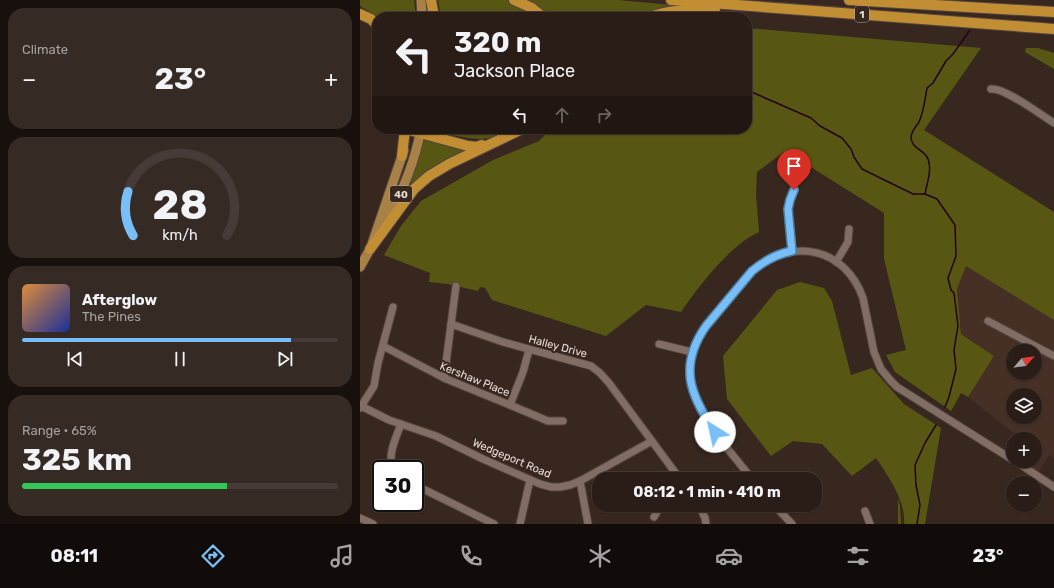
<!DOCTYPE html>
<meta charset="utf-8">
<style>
body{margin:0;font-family:Rubik,sans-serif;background:#362a24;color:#f1f3f6;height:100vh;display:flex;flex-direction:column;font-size:15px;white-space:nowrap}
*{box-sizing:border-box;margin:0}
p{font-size:13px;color:#a5a2a1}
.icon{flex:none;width:22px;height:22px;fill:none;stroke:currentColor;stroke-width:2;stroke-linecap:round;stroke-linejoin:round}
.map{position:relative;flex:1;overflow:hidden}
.details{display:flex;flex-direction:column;gap:8px;padding:8px;background:#17100d;width:360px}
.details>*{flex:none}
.guide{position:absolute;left:12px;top:12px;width:380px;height:122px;border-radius:16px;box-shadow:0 1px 3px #0004,0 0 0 1px #463b36;background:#2a1d17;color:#f1f3f6;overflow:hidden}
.needle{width:26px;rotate:62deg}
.tools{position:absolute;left:646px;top:344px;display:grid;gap:8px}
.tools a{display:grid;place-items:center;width:36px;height:36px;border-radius:50%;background:#2a1d17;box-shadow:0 1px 3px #0004,0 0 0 1px #463b36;font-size:20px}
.speed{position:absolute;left:12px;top:460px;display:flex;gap:8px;font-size:20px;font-weight:700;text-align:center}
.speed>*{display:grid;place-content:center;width:52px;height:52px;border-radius:50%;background:#2a1d17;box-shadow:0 1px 3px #0004,0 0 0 1px #463b36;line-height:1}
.speed .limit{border:2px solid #111;border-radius:6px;background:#fff;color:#111}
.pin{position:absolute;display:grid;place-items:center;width:34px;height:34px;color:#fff;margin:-41px -17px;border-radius:50% 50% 50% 0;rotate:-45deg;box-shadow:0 0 4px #0007}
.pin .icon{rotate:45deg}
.me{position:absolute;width:44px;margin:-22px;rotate:325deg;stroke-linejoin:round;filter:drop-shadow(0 0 3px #0008)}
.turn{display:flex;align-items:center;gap:14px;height:84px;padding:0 16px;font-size:18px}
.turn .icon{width:52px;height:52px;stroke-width:2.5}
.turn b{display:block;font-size:28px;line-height:34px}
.lanes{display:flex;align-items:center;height:38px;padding:0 16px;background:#0003;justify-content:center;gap:20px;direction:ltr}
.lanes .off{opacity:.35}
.big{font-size:30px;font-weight:700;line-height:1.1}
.details .tile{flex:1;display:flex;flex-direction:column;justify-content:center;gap:6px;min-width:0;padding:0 14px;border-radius:16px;background:#362a24}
.details .dial{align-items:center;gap:0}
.dial svg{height:104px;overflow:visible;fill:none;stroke:#463b36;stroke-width:7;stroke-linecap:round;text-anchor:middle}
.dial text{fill:#f1f3f6;stroke:none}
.song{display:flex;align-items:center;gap:12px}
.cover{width:48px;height:48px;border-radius:6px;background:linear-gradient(135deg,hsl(30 70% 55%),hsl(230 70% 35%))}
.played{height:4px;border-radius:2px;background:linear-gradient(90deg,#78bff8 85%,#463b36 85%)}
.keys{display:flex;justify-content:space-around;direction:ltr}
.heat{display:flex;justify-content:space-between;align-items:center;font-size:22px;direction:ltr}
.charge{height:6px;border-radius:3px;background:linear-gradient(90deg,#34c759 65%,#463b36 0)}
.trip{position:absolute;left:232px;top:472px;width:230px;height:40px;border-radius:16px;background:#2a1d17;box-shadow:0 1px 3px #0004,0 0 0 1px #463b36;font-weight:700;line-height:40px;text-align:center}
.dock{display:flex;height:64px;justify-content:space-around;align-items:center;background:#110c09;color:#a5a2a1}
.dock .icon{width:28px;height:28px}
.dock .active{color:#78bff8}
.dock b{font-size:18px;color:#f1f3f6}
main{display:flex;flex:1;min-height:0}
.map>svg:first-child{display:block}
.built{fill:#462f24;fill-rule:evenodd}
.green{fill:#575713}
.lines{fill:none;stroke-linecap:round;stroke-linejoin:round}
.stream{stroke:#25021b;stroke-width:1.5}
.minor-casing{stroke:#53443e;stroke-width:9}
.major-casing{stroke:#53443e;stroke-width:11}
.highway-casing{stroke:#53443e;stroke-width:12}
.minor{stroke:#816d64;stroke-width:7}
.major{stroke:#a88147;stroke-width:9}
.highway{stroke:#c28e33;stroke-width:10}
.route-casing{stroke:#4e7ca1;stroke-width:10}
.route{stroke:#78bff8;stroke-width:7}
.labels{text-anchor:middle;stroke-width:4;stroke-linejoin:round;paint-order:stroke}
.shield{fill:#38271f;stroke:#b2a59f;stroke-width:1}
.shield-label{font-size:10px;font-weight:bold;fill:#e7dbd6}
.street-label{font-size:11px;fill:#e7dbd6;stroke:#38271f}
</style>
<main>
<section class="details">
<div class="tile"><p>Climate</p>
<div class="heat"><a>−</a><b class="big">23°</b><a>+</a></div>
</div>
<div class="tile dial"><svg viewBox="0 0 100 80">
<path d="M14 69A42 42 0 1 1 86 69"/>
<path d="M14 69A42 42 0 0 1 10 35" stroke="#78bff8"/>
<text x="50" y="56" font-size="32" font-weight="700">28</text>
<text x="50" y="72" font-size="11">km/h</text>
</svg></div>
<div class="tile">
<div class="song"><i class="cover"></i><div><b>Afterglow</b><p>The Pines</p></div></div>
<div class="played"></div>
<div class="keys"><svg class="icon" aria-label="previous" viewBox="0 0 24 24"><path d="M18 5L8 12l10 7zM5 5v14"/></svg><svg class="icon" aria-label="pause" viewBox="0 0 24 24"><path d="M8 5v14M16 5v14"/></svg><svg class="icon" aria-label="next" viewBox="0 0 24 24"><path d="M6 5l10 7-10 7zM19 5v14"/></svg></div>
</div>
<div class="tile"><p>Range · 65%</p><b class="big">325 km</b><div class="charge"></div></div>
</section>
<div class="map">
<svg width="694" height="524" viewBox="0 0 694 524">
<rect width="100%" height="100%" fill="#38271f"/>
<!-- built -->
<path class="built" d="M694 233V458L689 455 678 472 662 461H675V439H661L608 397 634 356 601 334 597 289 606 266ZM653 351H675V373H653ZM653 395H675V417H653Z"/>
<!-- green -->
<g class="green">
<polygon points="0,0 54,0 56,17 18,17 0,6"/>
<polygon points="78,0 147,0 160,4 179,17 81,17"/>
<polygon points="168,0 258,0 323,6 290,12 278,17 190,17 185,11"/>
<path d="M387 28 621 48 564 130 694 212V320L606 266 597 289 601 334 634 356 608 397 601 393 591 411 535 372 526 355 546 350 524 259V213L438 159 424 152 397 172 396 195 399 232C371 244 338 287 321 312L286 305 246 336 132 300 125 288 120 287 118 291 88 284 69 282 70 273 24 255 41 226 61 201 133 160 179 141 191 129H387Z"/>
<polygon points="666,48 678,48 694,53 694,69 665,52"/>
<path d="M73 129H152C128 140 123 141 97 136 89 135 80 133 73 129Z"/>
<polygon points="64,137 115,149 91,159 37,208"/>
<path d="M440 282 464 288 472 301 491 375 512 368 544 404 581 428 565 524H544C546 501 528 476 516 458L492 476 462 444 433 441 411 456 367 399 363 356 417 290Z"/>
<polygon points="538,498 540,506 541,524 538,524"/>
</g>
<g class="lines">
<!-- stream -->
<g class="stream">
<polyline points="387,90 451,118 460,126 482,138 491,149 494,157 502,169 553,194 565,194 577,199 595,225 596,256 588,278 591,290 594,293 598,326 594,350 596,369 589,397 585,407"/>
<path d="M565 194C567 183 573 167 567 157 563 150 552 148 551 138 551 131 556 127 559 122 564 111 565 99 567 88L573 83 586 61 593 54 610 30"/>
<polyline points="557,524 560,505 556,485 555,465 565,443 576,425"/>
</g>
<!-- minor casing -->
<g class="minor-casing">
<g id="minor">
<path d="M631 89C644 87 681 115 694 123"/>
<polyline points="432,251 428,210 430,200 434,190"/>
<polyline points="476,262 488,242 489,229"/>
<polyline points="628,321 694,356"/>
<polyline points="91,324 143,342 231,366 240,373 249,383 320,479"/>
<polyline points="299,344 332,352"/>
<polyline points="23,346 84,378 150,405 188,421 203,421"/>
<polyline points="84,378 96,286"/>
<polyline points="150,405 163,372 169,350"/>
<polyline points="1,406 29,420 76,436 123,459 180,484 191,487 200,487 210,485 220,481 292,441"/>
<polyline points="0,408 14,386 18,363 33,307"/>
<polyline points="655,461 694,487"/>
<path d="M33 469C27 455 36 438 41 424"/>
<path d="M392 479C381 465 370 452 359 438 331 400 316 368 346 326L392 271C432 237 485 247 503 298L514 352 521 369 531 381 537 387 653 460"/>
<polyline points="442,479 446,479"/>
<polyline points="220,481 228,524"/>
<polyline points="55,485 134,524"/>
<polyline points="339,505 345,518 346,524"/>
<polyline points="414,505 432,524"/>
<polyline points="505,511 510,524"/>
<polyline points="294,517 301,505"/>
<polyline points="0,518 13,524"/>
<polyline points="160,524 170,480"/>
</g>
</g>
<!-- major casing -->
<g class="major-casing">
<g id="major">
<polyline points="61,0 62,17"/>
<path d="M27 219C43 191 55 161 61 129"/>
<polyline points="12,244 44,150"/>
<polyline points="0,267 14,242"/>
</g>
</g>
<!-- highway casing -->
<g class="highway-casing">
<g id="highway">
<polyline points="71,0 74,17"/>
<polyline points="154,0 172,8 183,17"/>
<polyline points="311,0 694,29"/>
<polyline points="489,0 694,12"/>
<polyline points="0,14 11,19 17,25"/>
<path d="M290 17C311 9 334 10 355 9"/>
<polyline points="49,130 108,146 117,147 122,145"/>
<polyline points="42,156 45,129"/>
<polyline points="10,249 54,189 69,176 89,164 162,129"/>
</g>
</g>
<!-- minor -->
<use href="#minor" class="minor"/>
<!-- major -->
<use href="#major" class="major"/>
<!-- highway -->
<use href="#highway" class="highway"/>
</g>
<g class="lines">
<!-- route casing -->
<g class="route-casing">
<path id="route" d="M355 432C330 395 318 366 346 326L392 271C404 261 416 254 432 251L428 209 430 200 434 190"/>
</g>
<!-- route -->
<use href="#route" class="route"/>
</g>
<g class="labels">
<!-- shield labels -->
<g class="shield">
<rect x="495" y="6" width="14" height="16" rx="3"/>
<rect x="30" y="186" width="22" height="16" rx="3"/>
</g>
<g class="shield-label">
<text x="502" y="18">1</text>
<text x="41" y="198">40</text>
</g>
<!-- street labels -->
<g class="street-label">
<text transform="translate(198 346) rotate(15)" y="4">Halley Drive</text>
<text transform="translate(115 379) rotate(22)" y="4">Kershaw Place</text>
<text transform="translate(152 458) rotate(23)" y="4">Wedgeport Road</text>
</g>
</g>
</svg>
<div class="tools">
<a><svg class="needle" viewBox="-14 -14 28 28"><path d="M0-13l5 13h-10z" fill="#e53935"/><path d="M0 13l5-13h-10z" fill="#a5a2a1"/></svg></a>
<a><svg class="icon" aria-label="layers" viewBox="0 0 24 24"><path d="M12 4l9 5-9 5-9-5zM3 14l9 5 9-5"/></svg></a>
<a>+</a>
<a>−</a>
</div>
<div class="speed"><div class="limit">30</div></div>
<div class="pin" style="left:434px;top:190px;background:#d93025"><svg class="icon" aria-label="arrive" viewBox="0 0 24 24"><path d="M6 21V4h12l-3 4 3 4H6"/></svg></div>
<svg class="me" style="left:355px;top:432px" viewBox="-20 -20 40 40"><circle r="19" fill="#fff"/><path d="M0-13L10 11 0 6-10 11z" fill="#78bff8"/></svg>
<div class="trip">08:12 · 1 min · 410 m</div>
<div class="guide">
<div class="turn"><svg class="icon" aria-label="left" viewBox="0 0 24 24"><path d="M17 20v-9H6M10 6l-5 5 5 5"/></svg><div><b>320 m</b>Jackson Place</div></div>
<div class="lanes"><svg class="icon" aria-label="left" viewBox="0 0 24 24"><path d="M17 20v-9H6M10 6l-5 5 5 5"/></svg><svg class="icon off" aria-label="ahead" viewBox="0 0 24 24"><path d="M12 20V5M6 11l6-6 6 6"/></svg><svg class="icon off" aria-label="right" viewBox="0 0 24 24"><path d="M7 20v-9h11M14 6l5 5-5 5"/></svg></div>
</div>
</div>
</main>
<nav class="dock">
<b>08:11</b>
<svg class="icon active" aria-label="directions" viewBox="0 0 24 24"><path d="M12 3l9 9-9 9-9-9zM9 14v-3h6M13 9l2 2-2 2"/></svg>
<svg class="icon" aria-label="music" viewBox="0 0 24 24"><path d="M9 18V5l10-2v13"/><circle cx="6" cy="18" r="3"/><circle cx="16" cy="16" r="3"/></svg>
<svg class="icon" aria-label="phone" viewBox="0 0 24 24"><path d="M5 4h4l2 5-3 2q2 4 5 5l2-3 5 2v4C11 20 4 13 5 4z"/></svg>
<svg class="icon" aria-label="climate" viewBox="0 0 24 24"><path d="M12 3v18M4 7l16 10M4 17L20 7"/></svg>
<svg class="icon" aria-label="car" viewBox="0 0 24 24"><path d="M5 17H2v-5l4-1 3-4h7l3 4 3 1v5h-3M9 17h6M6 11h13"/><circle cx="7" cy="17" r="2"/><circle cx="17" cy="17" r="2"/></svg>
<svg class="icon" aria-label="filters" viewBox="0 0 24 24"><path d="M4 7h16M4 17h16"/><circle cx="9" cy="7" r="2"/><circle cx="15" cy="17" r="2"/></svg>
<b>23°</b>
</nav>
